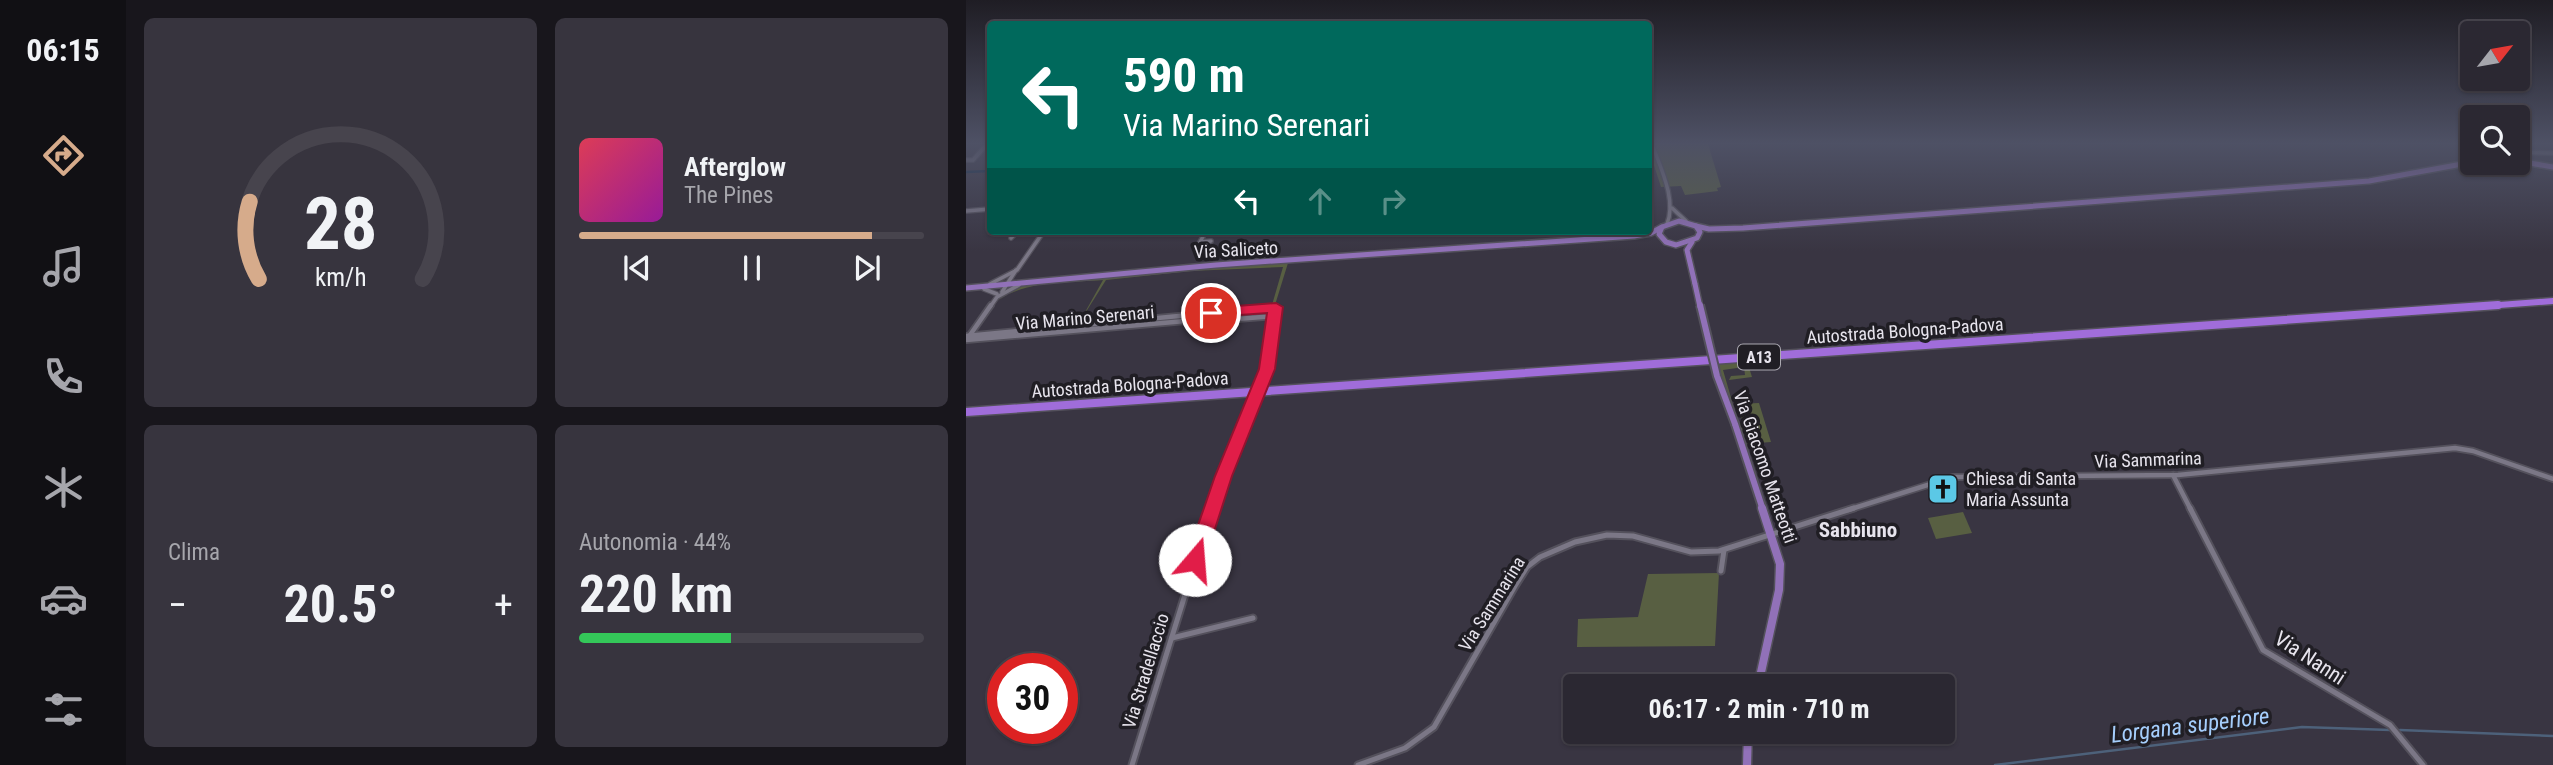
<!DOCTYPE html>
<html lang="it">
<meta charset="utf-8">
<style>
body{margin:0;font-family:"Roboto Condensed",sans-serif;background:#37343e;color:#f1f3f6;height:100vh;display:flex;flex-direction:column;font-size:26px;white-space:nowrap}
*{box-sizing:border-box;margin:0}
p{font-size:23px;color:#a6a6ac}
.icon{flex:none;width:38px;height:38px;fill:none;stroke:currentColor;stroke-width:2;stroke-linecap:round;stroke-linejoin:round}
.map{position:relative;flex:1;overflow:hidden}
.details{display:flex;flex-direction:column;gap:18px;padding:18px;background:#18161c;width:840px}
.details>*{flex:none}
.top-card{position:absolute;left:21px;top:21px;width:665px;height:214px;border-radius:7px;box-shadow:0 2px 5px #0004,0 0 0 2px #47444d;background:#00695c;color:#fff;overflow:hidden}
.needle{width:46px;rotate:59deg}
.controls{position:absolute;left:1494px;top:21px;display:grid;gap:14px}
.controls a{display:grid;place-items:center;width:70px;height:70px;border-radius:7px;background:#2b2832;box-shadow:0 2px 5px #0004,0 0 0 2px #47444d;font-size:35px}
.speed{position:absolute;left:21px;top:653px;display:flex;gap:14px;font-size:35px;font-weight:700;text-align:center}
.speed>*{display:grid;place-content:center;width:91px;height:91px;border-radius:50%;background:#2b2832;box-shadow:0 2px 5px #0004,0 0 0 2px #47444d;line-height:1}
.speed .limit{border:10px solid #d22;background:#fff;color:#111}
.pin{position:absolute;display:grid;place-items:center;width:60px;height:60px;color:#fff;margin:-30px;border:4px solid #fff;border-radius:50%;box-shadow:0 2px 7px #0007}
.me{position:absolute;width:77px;margin:-38px;rotate:18deg;stroke-linejoin:round;filter:drop-shadow(0 0 5px #0008)}
.turn{display:flex;align-items:center;gap:24px;height:147px;padding:0 21px;font-size:32px}
.turn .icon{width:91px;height:91px;stroke-width:2.5}
.turn b{display:block;font-size:49px;line-height:60px}
.lanes{display:flex;align-items:center;height:66px;padding:0 21px;background:#0003;justify-content:center;gap:35px;direction:ltr}
.lanes .off{opacity:.35}
.big{font-size:52px;font-weight:700;line-height:1.1}
.details .tile{flex:1;display:flex;flex-direction:column;justify-content:center;gap:10px;min-width:0;padding:0 24px;border-radius:10px;background:#37343e}
.details .dial{align-items:center;gap:0}
.dial svg{height:182px;overflow:visible;fill:none;stroke:#47444d;stroke-width:7;stroke-linecap:round;text-anchor:middle}
.dial text{fill:#f1f3f6;stroke:none}
.song{display:flex;align-items:center;gap:21px}
.cover{width:84px;height:84px;border-radius:10px;background:linear-gradient(135deg,hsl(350 70% 55%),hsl(300 70% 35%))}
.played{height:7px;border-radius:4px;background:linear-gradient(90deg,#d6ab8b 85%,#47444d 85%)}
.keys{display:flex;justify-content:space-around;direction:ltr}
.heat{display:flex;justify-content:space-between;align-items:center;font-size:38px;direction:ltr}
.charge{height:10px;border-radius:5px;background:linear-gradient(90deg,#34c759 44%,#47444d 0)}
.details .tiles{flex:1;display:grid;gap:18px;grid-template-columns:repeat(2,1fr)}
.trip{position:absolute;left:597px;top:674px;width:392px;height:70px;border-radius:7px;background:#2b2832;box-shadow:0 2px 5px #0004,0 0 0 2px #47444d;font-weight:700;line-height:70px;text-align:center}
main{display:flex;flex:1;min-height:0}
.tabs{display:flex;flex-direction:column;width:126px;justify-content:space-around;align-items:center;background:#111014;color:#a6a6ac}
.tabs .icon{width:49px;height:49px}
.tabs .active{color:#d6ab8b}
.tabs b{font-size:32px;color:#f1f3f6}
.map>svg:first-child{display:block}
.green{fill:#585f42}
.lines{fill:none;stroke-linecap:round;stroke-linejoin:round}
.stream{stroke:#4d617a;stroke-width:2.5}
.canal{stroke:#0b2948;stroke-width:2.5}
.minor-far2-casing{stroke:#54515c;stroke-width:6}
.minor-far1-casing{stroke:#54515c;stroke-width:8}
.minor-casing{stroke:#54515c;stroke-width:9}
.major-far2-casing{stroke:#54515c;stroke-width:8}
.major-far1-casing{stroke:#54515c;stroke-width:10}
.major-casing{stroke:#54515c;stroke-width:11}
.highway-far1-casing{stroke:#54515c;stroke-width:9}
.highway-casing{stroke:#54515c;stroke-width:11}
.minor-far2{stroke:#7b7786;stroke-width:3.5}
.minor-far1{stroke:#7b7786;stroke-width:4.5}
.minor{stroke:#7b7786;stroke-width:5}
.major-far2{stroke:#9171b8;stroke-width:5}
.major-far1{stroke:#9171b8;stroke-width:6}
.major{stroke:#9171b8;stroke-width:8}
.highway-far1{stroke:#a06dda;stroke-width:6}
.highway{stroke:#a06dda;stroke-width:8}
.minor-bridge-casing{stroke:#54515c;stroke-width:8;stroke-linecap:butt}
.major-bridge-far1-casing{stroke:#54515c;stroke-width:8;stroke-linecap:butt}
.major-bridge-casing{stroke:#54515c;stroke-width:10;stroke-linecap:butt}
.minor-bridge{stroke:#7b7786;stroke-width:4.5}
.major-bridge-far1{stroke:#9171b8;stroke-width:5}
.major-bridge{stroke:#9171b8;stroke-width:6}
.route{fill:#e11d48;stroke:#92132f;stroke-width:2}
.labels{text-anchor:middle;stroke-width:7;stroke-linejoin:round;paint-order:stroke}
.shield{fill:#201e24;stroke:#aba9b1;stroke-width:2}
.shield-label{font-size:16px;font-weight:bold;fill:#e7e4ed}
.street-label{font-size:18px;fill:#e7e4ed;stroke:#201e24}
.poi-label{font-size:18px;fill:#e7e4ed;stroke:#201e24;text-anchor:start}
.quarter-label{font-size:21px;font-weight:bold;fill:#e7e4ed;stroke:#201e24}
.near-street-label{font-size:21px;fill:#e7e4ed;stroke:#201e24}
.near-water-label{font-size:23px;font-style:italic;fill:#a5cefc;stroke:#201e24}
</style>
<main>
<nav class="tabs">
<b>06:15</b>
<svg class="icon active" aria-label="directions" viewBox="0 0 24 24"><path d="M12 3l9 9-9 9-9-9zM9 14v-3h6M13 9l2 2-2 2"/></svg>
<svg class="icon" aria-label="music" viewBox="0 0 24 24"><path d="M9 18V5l10-2v13"/><circle cx="6" cy="18" r="3"/><circle cx="16" cy="16" r="3"/></svg>
<svg class="icon" aria-label="phone" viewBox="0 0 24 24"><path d="M5 4h4l2 5-3 2q2 4 5 5l2-3 5 2v4C11 20 4 13 5 4z"/></svg>
<svg class="icon" aria-label="climate" viewBox="0 0 24 24"><path d="M12 3v18M4 7l16 10M4 17L20 7"/></svg>
<svg class="icon" aria-label="car" viewBox="0 0 24 24"><path d="M5 17H2v-5l4-1 3-4h7l3 4 3 1v5h-3M9 17h6M6 11h13"/><circle cx="7" cy="17" r="2"/><circle cx="17" cy="17" r="2"/></svg>
<svg class="icon" aria-label="filters" viewBox="0 0 24 24"><path d="M4 7h16M4 17h16"/><circle cx="9" cy="7" r="2"/><circle cx="15" cy="17" r="2"/></svg>
</nav>
<section class="details">
<div class="tiles">
<div class="tile dial"><svg viewBox="0 0 100 80">
<path d="M14 69A42 42 0 1 1 86 69"/>
<path d="M14 69A42 42 0 0 1 10 35" stroke="#d6ab8b"/>
<text x="50" y="56" font-size="32" font-weight="700">28</text>
<text x="50" y="72" font-size="11">km/h</text>
</svg></div>
<div class="tile">
<div class="song"><i class="cover"></i><div><b>Afterglow</b><p>The Pines</p></div></div>
<div class="played"></div>
<div class="keys"><svg class="icon" aria-label="previous" viewBox="0 0 24 24"><path d="M18 5L8 12l10 7zM5 5v14"/></svg><svg class="icon" aria-label="pause" viewBox="0 0 24 24"><path d="M8 5v14M16 5v14"/></svg><svg class="icon" aria-label="next" viewBox="0 0 24 24"><path d="M6 5l10 7-10 7zM19 5v14"/></svg></div>
</div>
<div class="tile"><p>Clima</p>
<div class="heat"><a>−</a><b class="big">20.5°</b><a>+</a></div>
</div>
<div class="tile"><p>Autonomia · 44%</p><b class="big">220 km</b><div class="charge"></div></div>
</div>
</section>
<div class="map">
<svg width="1587" height="765" viewBox="0 0 1587 765">
<rect width="100%" height="100%" fill="#393542"/>
<!-- green -->
<g class="green">
<polygon points="686,144 742,144 755,187 751,188 752,191 719,195 715,186 695,187 683,150 687,148"/>
<path d="M322 263 309 305H306L317 267 225 271 140 280 113 323 137 280C102 283 60 280 31 301L58 285 216 268Z"/>
<polygon points="781,361 786,377 763,380 765,376 779,375 778,367 757,370 772,422 786,429 785,433 779,435 774,429 751,363"/>
<polygon points="793,403 805,442 780,444 788,436 791,429 789,425 776,420 771,404"/>
<polygon points="997,512 1006,533 970,539 962,518"/>
<polygon points="753,573 749,646 611,647 612,619 672,617 682,574"/>
</g>
<g class="lines">
<!-- stream -->
<g class="stream">
<polyline points="1434,730 1587,736"/>
<polyline points="1029,765 1336,727 1424,730"/>
</g>
<!-- canal -->
<polyline class="canal" points="0,172 24,171"/>
<!-- minor-far2 casing -->
<g class="minor-far2-casing">
<g id="minor-far2">
<path d="M686 144C694 167 711 200 701 224"/>
<polyline points="1552,152 1587,153"/>
<polyline points="0,160 7,160 21,144"/>
<polyline points="1543,163 1560,172"/>
<polyline points="706,208 720,221"/>
<polyline points="0,211 24,209"/>
<polyline points="240,231 234,242 245,241"/>
<polyline points="45,238 50,233 69,231"/>
<polyline points="24,284 51,270 78,231"/>
<polyline points="18,289 31,294"/>
<polyline points="36,292 50,270"/>
<polyline points="24,307 31,297 53,285"/>
</g>
</g>
<!-- minor-far1 casing -->
<g class="minor-far1-casing">
<g id="minor-far1">
<polyline points="246,313 310,307 303,361 297,380"/>
<polyline points="245,321 309,316"/>
<polyline points="4,335 25,305"/>
<polyline points="0,336 245,313 249,315 241,322 231,320 0,340"/>
<polyline points="1207,475 1225,510"/>
<polyline points="246,510 288,400"/>
<polyline points="882,510 987,477 1212,475 1489,448 1507,451 1587,479"/>
</g>
</g>
<!-- minor casing -->
<g class="minor-casing">
<g id="minor">
<polyline points="1224,508 1297,650 1424,725 1457,765"/>
<polyline points="755,571 758,550"/>
<polyline points="206,638 287,618"/>
<polyline points="166,765 246,508"/>
<polyline points="392,765 439,748 468,727 549,586 561,567 574,557 609,542 641,535 667,536 725,552 753,551 888,508"/>
</g>
</g>
<!-- major-far2 casing -->
<g class="major-far2-casing">
<g id="major-far2">
<polyline points="1552,161 1587,167"/>
<polygon points="713,221 730,226 734,232 731,238 710,245 700,242 693,234 696,227"/>
<polyline points="730,226 743,229 777,228 1403,181 1507,162"/>
<polyline points="726,242 721,250 729,284"/>
<polyline points="0,288 250,265 668,236 685,233 696,227"/>
</g>
</g>
<!-- major-far1 casing -->
<g class="major-far1-casing">
<polyline id="major-far1" points="769,424 797,510"/>
</g>
<!-- major casing -->
<g class="major-casing">
<g id="major">
<polyline points="792,686 813,590 814,564 796,508"/>
<polyline points="781,765 782,732"/>
</g>
</g>
<!-- highway-far1 casing -->
<g class="highway-far1-casing">
<polyline id="highway-far1" points="1507,307 1587,301"/>
</g>
<!-- highway casing -->
<g class="highway-casing">
<polyline id="highway" points="0,412 1532,305"/>
</g>
<!-- minor-far2 -->
<use href="#minor-far2" class="minor-far2"/>
<!-- minor-far1 -->
<use href="#minor-far1" class="minor-far1"/>
<!-- minor -->
<use href="#minor" class="minor"/>
<!-- major-far2 -->
<use href="#major-far2" class="major-far2"/>
<!-- major-far1 -->
<use href="#major-far1" class="major-far1"/>
<!-- major -->
<use href="#major" class="major"/>
<!-- highway-far1 -->
<use href="#highway-far1" class="highway-far1"/>
<!-- highway -->
<use href="#highway" class="highway"/>
<!-- minor-bridge casing -->
<g class="minor-bridge-casing">
<polyline id="minor-bridge" points="288,400 297,380"/>
</g>
<!-- major-bridge-far1 casing -->
<g class="major-bridge-far1-casing">
<polyline id="major-bridge-far1" points="729,284 734,307"/>
</g>
<!-- major-bridge casing -->
<g class="major-bridge-casing">
<polyline id="major-bridge" points="734,305 751,376 769,424"/>
</g>
<!-- minor-bridge -->
<use href="#minor-bridge" class="minor-bridge"/>
<!-- major-bridge-far1 -->
<use href="#major-bridge-far1" class="major-bridge-far1"/>
<!-- major-bridge -->
<use href="#major-bridge" class="major-bridge"/>
</g>
<!-- sky -->
<linearGradient id="sky" x2="0" y2="1"><stop stop-color="#1f1d24"/><stop offset="0.57" stop-color="#4e5165"/><stop offset="1" stop-color="#4e5165" stop-opacity="0"/></linearGradient>
<rect width="1587" height="251" fill="url(#sky)"/>
<!-- route -->
<polygon class="route" points="310,303 317,307 309,369 266,476 239,560 236,566 229,569 223,566 220,560 249,476 293,369 301,313 245,317 238,313 245,308"/>
<!-- icons -->
<defs>
<g id="church-square" transform="scale(1.575)"><rect x="-9" y="-9" width="18" height="18" rx="4" fill="#5bc8e6" stroke="#201e24"/><path d="M-1.2-6h2.4v3.5h3.3v2.4h-3.3V6h-2.4V-.1h-3.3v-2.4h3.3Z" fill="#111"/></g>
</defs>
<g fill-rule="evenodd">
<use href="#church-square" x="977" y="489"/>
</g>
<g class="labels">
<!-- shield labels -->
<rect class="shield" x="772" y="344.5" width="42" height="25" rx="5"/>
<g class="shield-label">
<text x="793" y="363">A13</text>
</g>
<!-- street labels -->
<g class="street-label">
<text transform="translate(270 250) rotate(-3)" y="6">Via Saliceto</text>
<text transform="translate(119 318) rotate(-5)" y="6">Via Marino Serenari</text>
<text transform="translate(939 331) rotate(-4)" y="6">Autostrada Bologna-Padova</text>
<text transform="translate(164 385) rotate(-4)" y="6">Autostrada Bologna-Padova</text>
<text transform="translate(1182 460) rotate(-2)" y="6">Via Sammarina</text>
<text transform="translate(799 467) rotate(71)" y="6">Via Giacomo Matteotti</text>
<text transform="translate(526 604) rotate(-58)" y="6">Via Sammarina</text>
<text transform="translate(180 671) rotate(-73)" y="6">Via Stradellaccio</text>
</g>
<!-- poi labels -->
<g class="poi-label">
<text x="1000" y="485">Chiesa di Santa<tspan x="1000" dy="21">Maria Assunta</tspan></text>
</g>
<!-- quarter labels -->
<g class="quarter-label">
<text x="892" y="537">Sabbiuno</text>
</g>
<!-- near-street labels -->
<g class="near-street-label">
<text transform="translate(1344 658) rotate(33)" y="7">Via Nanni</text>
</g>
<!-- near-water labels -->
<g class="near-water-label">
<text transform="translate(1224 725) rotate(-7)" y="8">Lorgana superiore</text>
</g>
</g>
</svg>
<div class="controls">
<a><svg class="needle" viewBox="-14 -14 28 28"><path d="M0-13l5 13h-10z" fill="#e53935"/><path d="M0 13l5-13h-10z" fill="#a6a6ac"/></svg></a>
<a><svg class="icon" aria-label="search" viewBox="0 0 24 24"><circle cx="10" cy="10" r="6"/><path d="M15 15l6 6"/></svg></a>
</div>
<div class="speed"><div class="limit">30</div></div>
<div class="pin" style="left:245px;top:313px;background:#d93025"><svg class="icon" aria-label="arrive" viewBox="0 0 24 24"><path d="M6 21V4h12l-3 4 3 4H6"/></svg></div>
<svg class="me" style="left:229px;top:560px" viewBox="-20 -20 40 40"><circle r="19" fill="#fff"/><path d="M0-13L10 11 0 6-10 11z" fill="#e11d48"/></svg>
<div class="trip">06:17 · 2 min · 710 m</div>
<div class="top-card">
<div class="turn"><svg class="icon" aria-label="left" viewBox="0 0 24 24"><path d="M17 20v-9H6M10 6l-5 5 5 5"/></svg><div><b>590 m</b>Via Marino Serenari</div></div>
<div class="lanes"><svg class="icon" aria-label="left" viewBox="0 0 24 24"><path d="M17 20v-9H6M10 6l-5 5 5 5"/></svg><svg class="icon off" aria-label="ahead" viewBox="0 0 24 24"><path d="M12 20V5M6 11l6-6 6 6"/></svg><svg class="icon off" aria-label="right" viewBox="0 0 24 24"><path d="M7 20v-9h11M14 6l5 5-5 5"/></svg></div>
</div>
</div>
</main>
